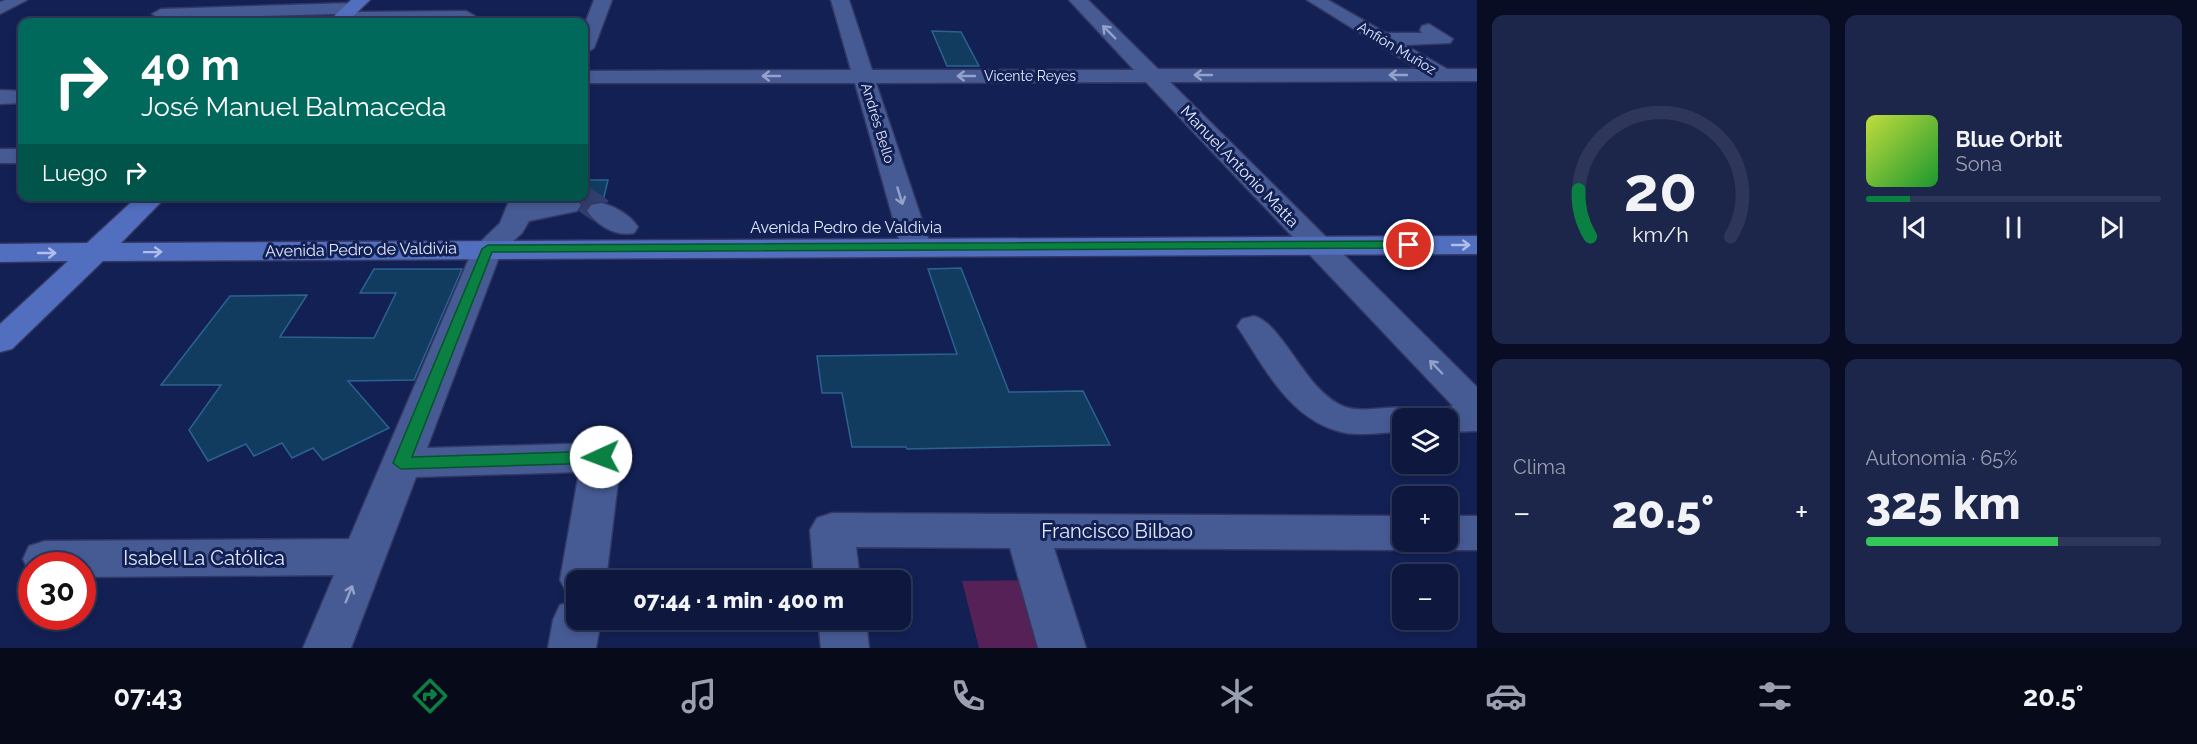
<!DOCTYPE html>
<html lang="es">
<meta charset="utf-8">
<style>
body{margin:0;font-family:Raleway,sans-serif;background:#1c254a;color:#f1f3f6;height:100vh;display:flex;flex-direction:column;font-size:22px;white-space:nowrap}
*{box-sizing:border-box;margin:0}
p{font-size:20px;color:#9ba0b0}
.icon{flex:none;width:33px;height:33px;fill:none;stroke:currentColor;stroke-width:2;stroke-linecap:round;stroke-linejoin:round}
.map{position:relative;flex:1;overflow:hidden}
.sheet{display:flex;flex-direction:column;gap:15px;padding:15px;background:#080d23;width:720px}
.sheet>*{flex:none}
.hud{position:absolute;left:18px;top:18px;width:570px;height:183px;border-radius:12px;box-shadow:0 3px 9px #0003,0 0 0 2px #2e3759;background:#00695c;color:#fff;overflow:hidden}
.buttons{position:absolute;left:1392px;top:408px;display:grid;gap:12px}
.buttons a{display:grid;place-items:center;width:66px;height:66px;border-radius:12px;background:#0e183f;box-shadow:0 3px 9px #0003,0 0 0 2px #2e3759;font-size:30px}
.speed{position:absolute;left:18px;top:552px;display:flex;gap:12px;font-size:30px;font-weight:700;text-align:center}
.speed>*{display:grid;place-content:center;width:78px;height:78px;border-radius:50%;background:#0e183f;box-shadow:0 3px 9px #0003,0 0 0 2px #2e3759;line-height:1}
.speed .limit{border:9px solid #d22;background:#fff;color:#111}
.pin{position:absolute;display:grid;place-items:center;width:51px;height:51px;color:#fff;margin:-26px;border:3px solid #fff;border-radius:50%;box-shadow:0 2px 6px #0007}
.me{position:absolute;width:66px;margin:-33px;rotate:268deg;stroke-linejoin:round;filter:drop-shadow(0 0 4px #0008)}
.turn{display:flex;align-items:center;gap:21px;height:126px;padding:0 24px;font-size:27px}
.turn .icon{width:78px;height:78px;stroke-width:2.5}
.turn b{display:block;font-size:42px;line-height:51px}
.then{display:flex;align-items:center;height:57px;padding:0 24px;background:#0003;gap:12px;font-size:22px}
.big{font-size:45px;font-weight:800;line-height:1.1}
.sheet .widget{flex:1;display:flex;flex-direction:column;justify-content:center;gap:9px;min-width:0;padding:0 21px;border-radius:12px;background:#1c254a}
.sheet .dial{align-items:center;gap:0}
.dial svg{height:156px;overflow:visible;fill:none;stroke:#2e3759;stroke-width:7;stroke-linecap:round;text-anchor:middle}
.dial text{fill:#f1f3f6;stroke:none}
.song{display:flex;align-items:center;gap:18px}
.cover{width:72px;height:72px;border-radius:9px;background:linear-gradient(135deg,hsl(70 70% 55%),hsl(130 70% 35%))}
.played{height:6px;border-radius:3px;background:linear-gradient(90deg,#0b8043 15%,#2e3759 15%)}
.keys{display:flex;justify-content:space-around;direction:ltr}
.heat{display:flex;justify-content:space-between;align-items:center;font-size:33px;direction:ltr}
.charge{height:9px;border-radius:4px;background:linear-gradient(90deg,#34c759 65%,#2e3759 0)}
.sheet .tiles{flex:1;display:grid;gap:15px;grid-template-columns:repeat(2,1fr)}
.trip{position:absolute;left:566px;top:570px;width:345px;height:60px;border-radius:12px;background:#0e183f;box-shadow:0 3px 9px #0003,0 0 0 2px #2e3759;font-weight:800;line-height:60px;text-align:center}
.dock{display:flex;height:96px;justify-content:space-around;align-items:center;background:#060a19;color:#9ba0b0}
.dock .icon{width:42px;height:42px}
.dock .active{color:#0b8043}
.dock b{font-size:27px;color:#f1f3f6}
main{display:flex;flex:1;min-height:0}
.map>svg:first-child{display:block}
.green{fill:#562156}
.building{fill:#123c5f;stroke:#2c6292;stroke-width:1.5}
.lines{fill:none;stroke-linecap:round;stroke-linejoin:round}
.minor-tunnel{stroke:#313e6e;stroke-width:26;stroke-dasharray:26 13;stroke-linecap:butt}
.minor-casing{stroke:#343763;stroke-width:3}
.major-casing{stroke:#343763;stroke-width:3}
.minor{fill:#465b94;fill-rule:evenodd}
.major{fill:#516ebf;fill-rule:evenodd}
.oneway{stroke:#94a2ca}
.oneway2{stroke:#afbfe9}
.route{fill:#0b8043;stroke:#07532c;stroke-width:1.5}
.labels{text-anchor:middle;stroke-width:6;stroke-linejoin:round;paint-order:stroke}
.far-street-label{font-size:14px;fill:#e2eaff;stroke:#122054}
.street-label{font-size:16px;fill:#e2eaff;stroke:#122054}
.near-street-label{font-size:20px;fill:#e2eaff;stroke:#122054}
</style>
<main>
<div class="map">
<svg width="1477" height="648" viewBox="0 0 1477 648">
<rect width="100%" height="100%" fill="#122054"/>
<!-- green -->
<polygon class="green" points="1031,580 1052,648 979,648 962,581"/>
<!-- building -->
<g class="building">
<polygon points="932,31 961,32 979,66 947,66"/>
<polygon points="584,180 608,180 603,201 591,203 585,211"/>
<polygon points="961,268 1009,392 1083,391 1110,445 907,449 906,447 852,447 842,393 822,393 817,356 957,354 928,269"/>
<polygon points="374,269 462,269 414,380 348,381 389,428 323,460 313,448 292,458 282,443 254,456 246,444 208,461 189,430 221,385 161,385 230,296 307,295 280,337 374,338 396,293 360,293"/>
</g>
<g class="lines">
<!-- minor-tunnel -->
<polyline class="minor-tunnel" points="580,196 601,211"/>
<!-- minor casing -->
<g class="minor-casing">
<g id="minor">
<polygon points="5,0 27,0 0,14 0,2"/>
<polygon points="594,0 612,0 594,48 584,54 584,26"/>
<polygon points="831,0 849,0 872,70 1134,70 1069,0 1088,0 1158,69 1418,69 1307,0 1328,0 1386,33 1422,33 1420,30 1422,26 1429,24 1453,39 1450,43 1405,45 1447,69 1477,69 1477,81 1170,82 1477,387 1477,431 1448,432 1448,418 1429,418 1435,410 1453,406 1146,82 876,83 931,247 926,253 916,256 906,253 901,247 855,83 584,83 584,71 851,70"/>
<polygon points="352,3 358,4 361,8 358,12 466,11 475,16 466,21 343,22 337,21 334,17 336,14 161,19 152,14 161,9"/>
<polygon points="0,90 22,91 22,103 0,104"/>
<rect x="0" y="149" width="22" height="14"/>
<polygon points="511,196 538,196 536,203 567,197 577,199 581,205 577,211 529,221 522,233 501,252 427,448 601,443 615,447 621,457 606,580 576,580 576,597 567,593 560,580 579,472 416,477 351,648 303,648 334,575 82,577 82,566 32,566 32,573 29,572 23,559 29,546 45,541 349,539 473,249 500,223"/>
<path d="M601 203C615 206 630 215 638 227L634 233C616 237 598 226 587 211L591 205Z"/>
<path d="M1254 316C1284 324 1305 392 1345 407 1367 414 1393 403 1415 410L1421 418H1402V432C1384 432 1364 436 1346 433 1291 422 1266 370 1237 326L1242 319Z"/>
<polygon points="832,513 1402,516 1402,542 1419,542 1417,545 1402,550 1054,548 1086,648 1038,648 1010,548 856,547 860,580 814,580 810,530 817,518"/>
<polygon points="1448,516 1477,516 1477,550 1448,550 1433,545 1431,542 1448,542"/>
<polygon points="576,600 576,620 601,620 596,648 548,648 553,620 560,605"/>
<polygon points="818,620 866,620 869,648 821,648"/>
</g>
</g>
<!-- major casing -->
<g class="major-casing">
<g id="major">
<polygon points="351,0 370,0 347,22 328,22"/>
<polygon points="138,196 167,196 121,243 1477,236 1477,254 103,261 12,349 0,352 0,324 68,261 0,262 0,244 87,243"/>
</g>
</g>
<!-- minor -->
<use href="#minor" class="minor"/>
<!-- major -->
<use href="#major" class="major"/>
</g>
<!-- one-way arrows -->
<defs><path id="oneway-shaft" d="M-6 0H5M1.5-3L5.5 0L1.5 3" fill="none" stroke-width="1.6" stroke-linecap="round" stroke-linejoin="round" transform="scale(1.5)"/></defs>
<g class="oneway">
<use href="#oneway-shaft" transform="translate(1109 32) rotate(-135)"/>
<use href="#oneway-shaft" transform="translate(1203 75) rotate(180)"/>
<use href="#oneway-shaft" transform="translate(1398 75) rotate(180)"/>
<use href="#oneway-shaft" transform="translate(771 76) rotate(180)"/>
<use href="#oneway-shaft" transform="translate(966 76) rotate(180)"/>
<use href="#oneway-shaft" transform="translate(900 196) rotate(73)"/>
<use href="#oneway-shaft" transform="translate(1436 367) rotate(-134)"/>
<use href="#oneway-shaft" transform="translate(349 594) rotate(-68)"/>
</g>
<g class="oneway2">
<use href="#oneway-shaft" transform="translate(1461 245)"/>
<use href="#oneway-shaft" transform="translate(153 252) rotate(-1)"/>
<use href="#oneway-shaft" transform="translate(47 253)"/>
</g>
<!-- route -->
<polygon class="route" points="1409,241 1415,245 1413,248 492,252 412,457 601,451 609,457 601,463 401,469 393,463 482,249 488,245"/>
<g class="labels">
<!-- far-street labels -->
<g class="far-street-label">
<text transform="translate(1397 48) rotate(31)" y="5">Anfión Muñoz</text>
<text x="1030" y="81">Vicente Reyes</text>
<text transform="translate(878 123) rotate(73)" y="5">Andrés Bello</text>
</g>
<!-- street labels -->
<g class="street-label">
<text transform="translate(1240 166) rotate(46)" y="6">Manuel Antonio Matta</text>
<text x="846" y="233">Avenida Pedro de Valdivia</text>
<text transform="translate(361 249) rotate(-1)" y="6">Avenida Pedro de Valdivia</text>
</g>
<!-- near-street labels -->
<g class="near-street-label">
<text x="1117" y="538">Francisco Bilbao</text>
<text x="204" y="565">Isabel La Católica</text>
</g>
</g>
</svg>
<div class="buttons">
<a><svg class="icon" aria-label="layers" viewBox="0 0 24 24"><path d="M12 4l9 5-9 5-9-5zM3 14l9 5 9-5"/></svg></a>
<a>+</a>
<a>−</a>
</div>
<div class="speed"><div class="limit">30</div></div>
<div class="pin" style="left:1409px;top:245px;background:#d93025"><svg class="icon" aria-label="arrive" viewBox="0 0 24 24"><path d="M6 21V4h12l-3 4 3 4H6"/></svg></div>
<svg class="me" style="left:601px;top:457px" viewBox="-20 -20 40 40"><circle r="19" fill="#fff"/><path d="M0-13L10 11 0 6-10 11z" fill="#0b8043"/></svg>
<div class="trip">07:44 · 1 min · 400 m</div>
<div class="hud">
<div class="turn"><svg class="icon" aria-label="right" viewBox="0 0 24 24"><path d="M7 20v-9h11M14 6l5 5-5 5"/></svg><div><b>40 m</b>José Manuel Balmaceda</div></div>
<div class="then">Luego<svg class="icon" aria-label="right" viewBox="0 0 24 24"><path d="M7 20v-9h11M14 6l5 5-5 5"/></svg></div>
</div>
</div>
<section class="sheet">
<div class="tiles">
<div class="widget dial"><svg viewBox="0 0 100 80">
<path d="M14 69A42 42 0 1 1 86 69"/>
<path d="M14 69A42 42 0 0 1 8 45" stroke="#0b8043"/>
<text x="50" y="56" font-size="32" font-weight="700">20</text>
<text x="50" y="72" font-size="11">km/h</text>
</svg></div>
<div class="widget">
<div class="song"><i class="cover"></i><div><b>Blue Orbit</b><p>Sona</p></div></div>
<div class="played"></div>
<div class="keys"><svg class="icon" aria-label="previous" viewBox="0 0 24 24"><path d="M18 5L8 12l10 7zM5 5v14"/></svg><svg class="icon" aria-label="pause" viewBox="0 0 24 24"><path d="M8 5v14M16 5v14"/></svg><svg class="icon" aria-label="next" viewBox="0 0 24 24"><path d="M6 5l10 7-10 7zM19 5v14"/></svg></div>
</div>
<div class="widget"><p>Clima</p>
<div class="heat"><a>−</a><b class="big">20.5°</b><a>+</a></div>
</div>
<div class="widget"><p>Autonomía · 65%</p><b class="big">325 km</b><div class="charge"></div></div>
</div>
</section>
</main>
<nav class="dock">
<b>07:43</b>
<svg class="icon active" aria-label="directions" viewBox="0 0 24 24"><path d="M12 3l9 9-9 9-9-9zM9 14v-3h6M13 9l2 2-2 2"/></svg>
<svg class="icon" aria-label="music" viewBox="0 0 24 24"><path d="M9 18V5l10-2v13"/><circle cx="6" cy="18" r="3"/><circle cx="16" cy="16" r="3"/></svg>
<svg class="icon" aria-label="phone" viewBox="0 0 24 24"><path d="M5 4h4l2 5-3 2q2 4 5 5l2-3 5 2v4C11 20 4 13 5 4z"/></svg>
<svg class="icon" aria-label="climate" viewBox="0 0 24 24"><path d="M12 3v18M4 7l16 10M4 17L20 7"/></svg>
<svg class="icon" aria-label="car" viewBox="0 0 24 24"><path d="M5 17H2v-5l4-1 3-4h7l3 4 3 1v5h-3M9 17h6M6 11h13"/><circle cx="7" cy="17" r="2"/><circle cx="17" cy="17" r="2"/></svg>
<svg class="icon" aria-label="filters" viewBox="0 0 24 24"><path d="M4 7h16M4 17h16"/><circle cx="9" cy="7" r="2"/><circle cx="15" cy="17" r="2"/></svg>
<b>20.5°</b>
</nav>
